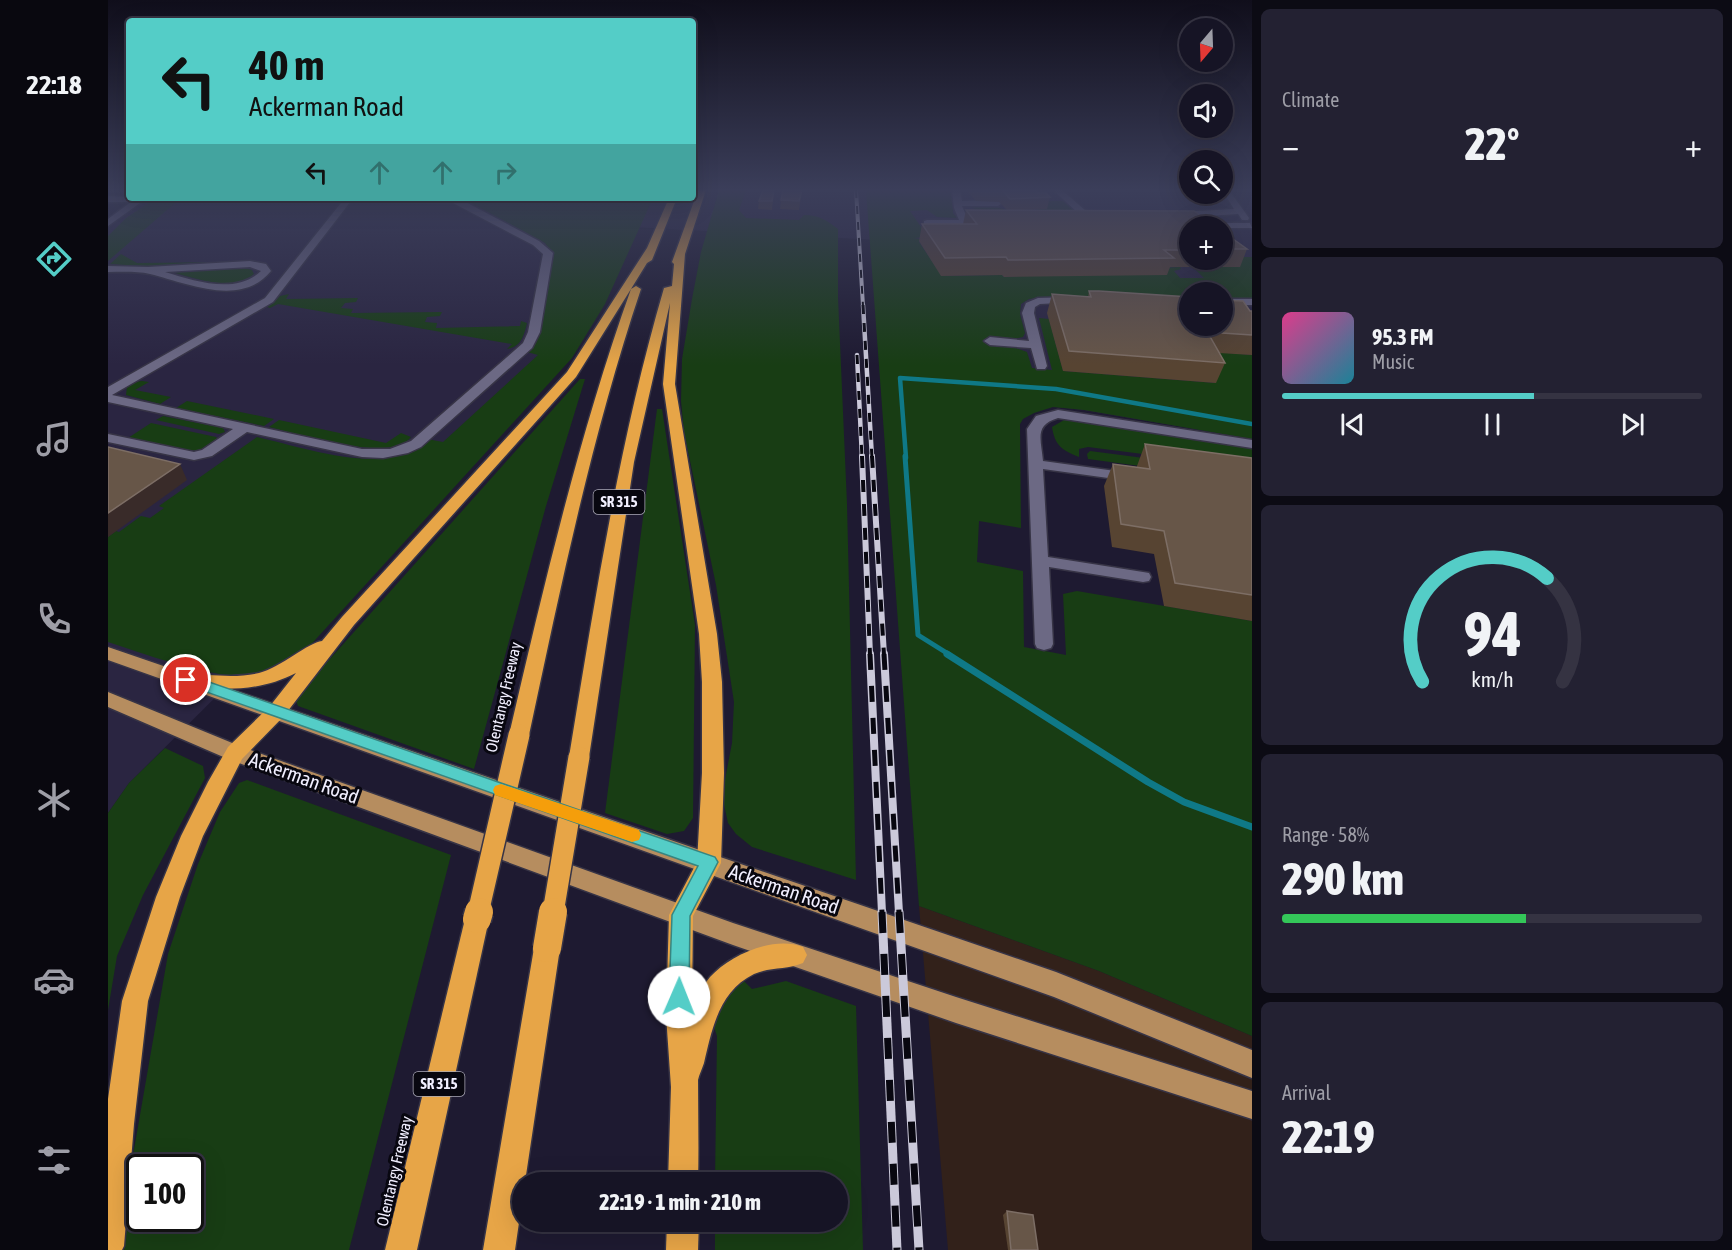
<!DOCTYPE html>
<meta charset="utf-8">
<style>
body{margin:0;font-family:"Asap Condensed",sans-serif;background:#232132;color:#f1f3f6;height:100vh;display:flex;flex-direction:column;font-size:22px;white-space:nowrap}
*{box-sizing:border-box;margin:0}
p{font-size:20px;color:#9e9ea7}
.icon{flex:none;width:33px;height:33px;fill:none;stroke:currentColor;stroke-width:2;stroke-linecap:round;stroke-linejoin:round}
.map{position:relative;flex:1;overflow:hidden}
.panel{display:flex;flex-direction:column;gap:9px;padding:9px;background:#0c0b14;width:480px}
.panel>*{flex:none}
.hud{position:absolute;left:18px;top:18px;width:570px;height:183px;border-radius:6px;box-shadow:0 6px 24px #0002,0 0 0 2px #353342;background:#54cdc7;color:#111;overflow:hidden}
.needle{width:39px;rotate:199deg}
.tools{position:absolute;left:1071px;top:18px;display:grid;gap:12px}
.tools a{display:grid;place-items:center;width:54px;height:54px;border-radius:50%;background:#161425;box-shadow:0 6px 24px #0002,0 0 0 2px #353342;font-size:30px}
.speed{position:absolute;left:18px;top:1154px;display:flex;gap:12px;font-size:30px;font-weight:700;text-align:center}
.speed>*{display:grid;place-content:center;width:78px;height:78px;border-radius:50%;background:#161425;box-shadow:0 6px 24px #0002,0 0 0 2px #353342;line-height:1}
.speed .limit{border:3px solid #111;border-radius:9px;background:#fff;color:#111}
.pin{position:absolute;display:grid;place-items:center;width:51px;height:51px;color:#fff;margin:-26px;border:3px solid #fff;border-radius:50%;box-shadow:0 2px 6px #0007}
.me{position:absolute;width:66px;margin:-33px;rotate:1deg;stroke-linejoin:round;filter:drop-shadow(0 0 4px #0008)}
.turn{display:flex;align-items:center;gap:21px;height:126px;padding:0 24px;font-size:27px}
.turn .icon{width:78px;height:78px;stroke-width:2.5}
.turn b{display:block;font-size:42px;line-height:51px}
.lanes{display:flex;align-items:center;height:57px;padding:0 24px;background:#0003;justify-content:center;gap:30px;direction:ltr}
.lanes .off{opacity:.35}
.big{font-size:45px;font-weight:800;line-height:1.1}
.panel .widget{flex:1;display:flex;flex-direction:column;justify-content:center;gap:9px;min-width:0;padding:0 21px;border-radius:9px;background:#232132}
.panel .dial{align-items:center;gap:0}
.dial svg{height:156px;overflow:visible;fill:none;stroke:#353342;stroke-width:7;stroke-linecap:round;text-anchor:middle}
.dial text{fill:#f1f3f6;stroke:none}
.song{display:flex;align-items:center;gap:18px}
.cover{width:72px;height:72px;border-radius:9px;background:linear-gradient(135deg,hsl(330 70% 55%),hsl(190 70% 35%))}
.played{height:6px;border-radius:3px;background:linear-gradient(90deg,#54cdc7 60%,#353342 60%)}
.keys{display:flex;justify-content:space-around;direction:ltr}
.heat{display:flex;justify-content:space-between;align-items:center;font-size:33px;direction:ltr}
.charge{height:9px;border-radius:4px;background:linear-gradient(90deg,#34c759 58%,#353342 0)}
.trip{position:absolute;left:404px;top:1172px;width:336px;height:60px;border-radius:30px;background:#161425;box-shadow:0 6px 24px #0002,0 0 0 2px #353342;font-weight:800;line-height:60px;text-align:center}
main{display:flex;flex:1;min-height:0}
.menu{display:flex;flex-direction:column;width:108px;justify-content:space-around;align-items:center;background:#09080f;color:#9e9ea7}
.menu .icon{width:42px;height:42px}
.menu .selected{color:#54cdc7}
.menu b{font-size:27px;color:#f1f3f6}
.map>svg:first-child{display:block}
.commercial{fill:#32211a}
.built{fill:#2a2541;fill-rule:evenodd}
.green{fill:#183d14;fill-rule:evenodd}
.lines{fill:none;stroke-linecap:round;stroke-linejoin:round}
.stream-far2{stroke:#0f7987;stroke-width:4.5}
.stream-far1{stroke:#0f7987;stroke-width:5}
.stream{stroke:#0f7987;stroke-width:7}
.minor-casing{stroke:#373446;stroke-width:3}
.major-casing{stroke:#373446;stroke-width:3}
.highway-casing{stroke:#373446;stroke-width:3}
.minor{fill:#6c6984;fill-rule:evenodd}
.major{fill:#b68d5f;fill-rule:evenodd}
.highway{fill:#e7a547;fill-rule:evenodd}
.rail-far4-casing{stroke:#cbc9da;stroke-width:4}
.rail-far3-casing{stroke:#cbc9da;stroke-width:4.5}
.rail-far2-casing{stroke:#cbc9da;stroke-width:6}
.rail-far1-casing{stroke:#cbc9da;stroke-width:8}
.rail-casing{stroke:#cbc9da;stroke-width:9}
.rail-far4{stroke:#080710;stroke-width:2;stroke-dasharray:8;stroke-linecap:butt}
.rail-far3{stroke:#080710;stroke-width:3;stroke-dasharray:9;stroke-linecap:butt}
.rail-far2{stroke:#080710;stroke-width:4;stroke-dasharray:12;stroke-linecap:butt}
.rail-far1{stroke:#080710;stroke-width:5;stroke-dasharray:16;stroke-linecap:butt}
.rail{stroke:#080710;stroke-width:7;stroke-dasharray:21;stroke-linecap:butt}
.highway-bridge-far1-casing{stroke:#373446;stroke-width:24;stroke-linecap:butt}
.highway-bridge-casing{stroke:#373446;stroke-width:31;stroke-linecap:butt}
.highway-bridge-far1{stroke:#e7a547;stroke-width:21}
.highway-bridge{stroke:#e7a547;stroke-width:28}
.wall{fill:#574432}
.shaded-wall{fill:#392b29}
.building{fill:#675648;stroke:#7d6e65;stroke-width:1.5}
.route{fill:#54cdc7;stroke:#378581;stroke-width:1.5}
.slow{fill:#f59e0b}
.labels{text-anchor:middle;stroke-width:6;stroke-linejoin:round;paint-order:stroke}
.shield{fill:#080710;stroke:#aba9b7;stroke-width:1.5}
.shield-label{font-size:15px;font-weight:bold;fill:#f1efff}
.street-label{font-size:16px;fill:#f1efff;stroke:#080710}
.near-street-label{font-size:20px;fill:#f1efff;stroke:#080710}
</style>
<main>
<nav class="menu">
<b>22:18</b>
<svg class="icon selected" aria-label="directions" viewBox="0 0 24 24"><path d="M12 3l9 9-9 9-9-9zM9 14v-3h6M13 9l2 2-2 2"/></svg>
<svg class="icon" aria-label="music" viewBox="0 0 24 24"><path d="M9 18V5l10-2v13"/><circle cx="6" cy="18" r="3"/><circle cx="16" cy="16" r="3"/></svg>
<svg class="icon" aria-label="phone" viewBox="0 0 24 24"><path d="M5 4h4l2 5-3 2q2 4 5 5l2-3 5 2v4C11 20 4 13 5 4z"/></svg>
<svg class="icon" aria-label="climate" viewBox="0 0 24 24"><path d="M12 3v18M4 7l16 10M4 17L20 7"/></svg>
<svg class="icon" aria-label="car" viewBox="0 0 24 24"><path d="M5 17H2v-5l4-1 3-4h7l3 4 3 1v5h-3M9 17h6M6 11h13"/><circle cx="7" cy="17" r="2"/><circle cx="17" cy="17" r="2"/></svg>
<svg class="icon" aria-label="filters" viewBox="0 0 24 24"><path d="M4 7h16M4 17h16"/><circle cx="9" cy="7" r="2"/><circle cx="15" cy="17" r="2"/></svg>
</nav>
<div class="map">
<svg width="1144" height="1250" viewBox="0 0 1144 1250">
<rect width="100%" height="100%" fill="#1e1a31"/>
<!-- commercial -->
<polygon class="commercial" points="811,906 991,971 1144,1036 1144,1250 840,1250"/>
<!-- built -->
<path class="built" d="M585 190H1081L1082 194H1114L1115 190H1144V439L976 410 782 389 770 240 505 226 409 399 21 783 0 813V223L35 198H585ZM1082 226H1114V260H1082ZM1082 292H1114V326H1082Z"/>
<!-- green -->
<g class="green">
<path d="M611 190H638L631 210 638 218 691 220 696 215C711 215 718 220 730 229V297L739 504 748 880 644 847 628 834 620 823 614 795 624 743 626 702 608 585 576 432 573 401 574 359 584 299 593 252Z"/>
<polygon points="758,190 845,190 845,213 849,218 829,217 819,210 802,211 820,237 806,238 812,239 811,242 834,276 894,275 896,277 1072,267 1073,269 1066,271 1072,278 1096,278 1085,267 1130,267 1119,257 1144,257 1144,298 1115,298 1114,292 1082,292 1081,296 931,298 921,299 913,304 912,314 917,333 915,337 901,340 878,338 879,344 902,346 919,352 924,368 944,370 931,318 941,319 955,371 1107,383 1106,352 1144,355 1144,439 976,410 945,407 926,413 915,419 912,424 913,528 871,521 869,562 915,571 916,647 958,655 955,594 969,591 1144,621 1144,1036 991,971 811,906"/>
<polygon points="48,198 73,198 0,261 0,236 18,218"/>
<path d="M354 198H545L497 304 464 358 198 650C184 662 167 671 149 675 115 683 34 653 0 642V537L8 531 11 532 33 516 42 518 56 508 51 506 149 437C189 446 256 469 296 454 304 451 312 444 319 439L335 442 430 355 419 352 424 345 445 255 437 243Z"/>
<polygon points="941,201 957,201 967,212 870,210 863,207 884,206 899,210 930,211 929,209"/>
<polygon points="13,254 29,263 121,262 48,267 2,264"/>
<path d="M133 267 144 270 146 274C123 293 88 278 63 272Z"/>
<path d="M181 294 178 299 250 298 248 302 237 303 233 308 245 309 243 313 334 312 332 316 319 317 317 322 329 323 328 328 412 326 413 321 419 323C416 336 413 347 399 349L404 344 170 304 162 308 159 307 172 296Z"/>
<polygon points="472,379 477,379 438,506 366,769 190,706 187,698"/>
<polygon points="34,381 41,382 27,390 63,397 52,404 18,395 19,387 27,382"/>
<polygon points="79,401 166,419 156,426 68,408"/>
<polygon points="549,409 554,409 587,625 585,818 576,831 559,834 497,813"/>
<polygon points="55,416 115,428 117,432 111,434 48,420"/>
<path d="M972 418 1144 449V468L980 447 971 449V457C954 450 947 446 944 427L956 420Z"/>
<path d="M171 420 278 443 293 433 303 437C283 464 190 434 161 427Z"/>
<polygon points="43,423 108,437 110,439 92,450 80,451 20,438"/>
<polygon points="982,451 1144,472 1144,481 980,459 979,454"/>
<polygon points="57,748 95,766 97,778 35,895 9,956 0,1010 0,813 21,783"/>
<path d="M139 780 343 855 241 1250H16L24 1161 60 954 90 864 112 812 131 783ZM32 1167H82V1218H32Z"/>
<polygon points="635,980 644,989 678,981 748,1006 755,1250 607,1250 607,1221 729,1221 729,1182 607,1182 609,1036 604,1021 620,992"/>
</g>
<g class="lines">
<!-- stream-far2 -->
<polyline class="stream-far2" points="798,458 792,378 948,389 1144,424"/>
<!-- stream-far1 -->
<polyline class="stream-far1" points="797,456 810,635 842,655"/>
<!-- stream -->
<polyline class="stream" points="839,654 1040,782 1076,802 1144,827"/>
<!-- minor casing -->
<g class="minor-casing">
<g id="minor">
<polygon points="844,190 852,190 854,201 890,200 894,203 890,206 854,206 860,220 881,221 881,225 816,225 816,221 819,220 851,220 846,208"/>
<polygon points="945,190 954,190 987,219 993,218 998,221 993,224 982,224"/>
<polygon points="1114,190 1121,190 1141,218 1140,220 1134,220 1130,214 1071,218 1067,215 1071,212 1126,209"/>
<polygon points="0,196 39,198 0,226 0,219 23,202 0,202"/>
<path d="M237 198H350L431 241 445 253 432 332 424 348 313 447 300 453 275 458 254 457 139 432 104 456 86 460 0 442V434L86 452 94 450 125 429 0 402V387L157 298ZM243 201 345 203 425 245 435 254 420 332 415 343 303 441 282 449H254L4 395 165 302Z"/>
<polygon points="1082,223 1142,223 1144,228 1079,228 1077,226"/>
<path d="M142 261 158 264 163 271C133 308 79 283 42 274 29 271 13 272 0 272V266L40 267ZM142 267 153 271C128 295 87 281 57 272Z"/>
<polygon points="966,297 971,300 970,302 932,304 927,307 926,313 939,366 937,369 929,369 923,348 882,345 876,341 882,337 921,341 914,313 918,303 930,298"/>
<rect x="1114" y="299" width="30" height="6"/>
<path d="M950 410 1144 440V448L950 418C926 425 933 439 935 461L1022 473 1029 477 1022 481 935 469 940 557 1035 572 1041 573 1043 577 1041 581 1035 582 941 567 945 644 943 648 936 650 929 648 927 644 919 429 928 416Z"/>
</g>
</g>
<!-- major casing -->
<g class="major-casing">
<g id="major">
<polygon points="0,647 948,972 1144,1050 1144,1078 946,997 0,660"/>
<polygon points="0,692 134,747 625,923 848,997 1144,1091 1144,1119 848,1023 625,945 120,759 0,707"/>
</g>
</g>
<!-- highway casing -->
<g class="highway-casing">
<g id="highway">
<path d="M590 190H598L577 254 567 384 609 634 614 682 616 773 613 863 585 916 584 1010C589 998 594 987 602 977 622 955 666 935 695 947L699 955 695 963C679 970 661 967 646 974 611 991 604 1029 596 1063 594 1069 591 1075 590 1080 590 1114 591 1148 590 1182H560L563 1087 558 1015 561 915 589 862 594 773V682L591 634 555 384 562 303 526 462 481 757 478 763 471 765 464 763 461 757C487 599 511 442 556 288L564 286 566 264 564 262Z"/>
<path d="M561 198H569L544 260 539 263 523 289 528 286 533 289C484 435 453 585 421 735L418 740 411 743 404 740 401 735C436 585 471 435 523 289L468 377 246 625 176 716 134 759 95 836 72 897 40 1001 26 1124 16 1246 14 1250H0V1099L14 1001 48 897 73 836 100 782 120 747 162 706 188 673C153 691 117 691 78 686L71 684 68 679 71 674C81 671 90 674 99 675 117 676 134 677 151 673 172 668 201 642 214 641L234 617 459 372 539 248Z"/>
<polygon points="369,908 378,911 381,919 309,1250 277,1250 357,919 360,911"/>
<polygon points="439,936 448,940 452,948 417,1182 414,1182 414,1202 407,1250 375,1250 426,948 430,940"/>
<polygon points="559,1221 591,1221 590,1250 558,1250"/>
</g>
</g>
<!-- minor -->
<use href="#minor" class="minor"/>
<!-- major -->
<use href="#major" class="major"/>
<!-- highway -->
<use href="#highway" class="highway"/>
<!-- rail-far4 casing -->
<g class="rail-far4-casing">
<polyline id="rail-far4" points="748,190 755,306"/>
</g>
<!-- rail-far3 casing -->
<g class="rail-far3-casing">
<g id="rail-far3">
<polyline points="755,305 764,458"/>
<polyline points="749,355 754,458"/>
</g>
</g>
<!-- rail-far2 casing -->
<g class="rail-far2-casing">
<g id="rail-far2">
<polyline points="754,456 762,655"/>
<polyline points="764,456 776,655"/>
</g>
</g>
<!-- rail-far1 casing -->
<g class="rail-far1-casing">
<g id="rail-far1">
<polyline points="762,654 774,913"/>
<polyline points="776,654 791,913"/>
</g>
</g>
<!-- rail casing -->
<g class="rail-casing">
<g id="rail">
<polyline points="774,912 789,1250"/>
<polyline points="791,912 811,1250"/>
</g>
</g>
<!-- rail-far4 -->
<use href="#rail-far4" class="rail-far4"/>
<!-- rail-far3 -->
<use href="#rail-far3" class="rail-far3"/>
<!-- rail-far2 -->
<use href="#rail-far2" class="rail-far2"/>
<!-- rail-far1 -->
<use href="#rail-far1" class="rail-far1"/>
<!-- rail -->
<use href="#rail" class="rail"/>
<!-- highway-bridge-far1 casing -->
<g class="highway-bridge-far1-casing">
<g id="highway-bridge-far1">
<polyline points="370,913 411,735"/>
<polyline points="445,913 471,757"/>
</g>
</g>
<!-- highway-bridge casing -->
<g class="highway-bridge-casing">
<g id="highway-bridge">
<polyline points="369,919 371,912"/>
<polyline points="439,948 445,912"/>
</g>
</g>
<!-- highway-bridge-far1 -->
<use href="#highway-bridge-far1" class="highway-bridge-far1"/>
<!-- highway-bridge -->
<use href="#highway-bridge" class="highway-bridge"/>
</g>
<!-- wall -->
<g class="wall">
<polygon points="666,190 664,210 650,209 651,201"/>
<polygon points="694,190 691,210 672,209 673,200"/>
<polygon points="859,190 937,190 936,193 942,197 939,209 914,210 1082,226 1082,260 1114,260 1114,231 1139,249 1132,267 1062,267 1059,275 896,277 894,275 833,276 811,241 814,224 855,224 858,210 899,210 891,202 868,201"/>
<polygon points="981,291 1082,326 1114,326 1142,311 1144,311 1144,355 1111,353 1117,363 1108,383 955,371 939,313 944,294 980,297"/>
<polygon points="1037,444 1144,458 1144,621 1056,606 1046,554 1004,547 996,486 1005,464 1029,467 1029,466"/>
<polygon points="899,1211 930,1250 900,1250 895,1215"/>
</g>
<!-- shaded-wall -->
<polygon class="shaded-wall" points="72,464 79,480 0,537 0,513"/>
<!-- building -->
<g class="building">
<polygon points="655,190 666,190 664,201 651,201"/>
<polygon points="675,190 694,190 691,201 673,200"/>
<polygon points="894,190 927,190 930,193 938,193 942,197 902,199"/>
<polygon points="858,210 1086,211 1108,226 1082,226 1082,250 1056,250 1066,258 900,260 898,257 837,258 814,224 869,224"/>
<polygon points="1114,231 1139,249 1114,249"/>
<polygon points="981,291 991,291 1082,297 1082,326 1096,326 1117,363 961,351 944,294 983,297"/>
<polygon points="1114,300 1135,301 1142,311 1144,311 1144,335 1114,333 1109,326 1114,326"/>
<polygon points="1037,444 1144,458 1144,595 1067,583 1056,531 1013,524 1005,464 1042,469"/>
<polygon points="0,447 72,464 0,513"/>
<polygon points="899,1211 925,1215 930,1250 903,1250"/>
</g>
<!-- sky -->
<linearGradient id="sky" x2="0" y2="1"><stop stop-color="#100e1b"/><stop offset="0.52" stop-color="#3b3e5a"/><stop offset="1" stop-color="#3b3e5a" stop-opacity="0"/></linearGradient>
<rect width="1144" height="365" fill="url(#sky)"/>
<!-- route -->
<polygon class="route" points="78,674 607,857 610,862 582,916 581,997 578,1003 571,1006 564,1003 561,997 564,915 590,866 73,683 71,680"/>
<!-- slow -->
<polygon class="slow" points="393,784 531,830 533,835 531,840 524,842 387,795 385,790 387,786"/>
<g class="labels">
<!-- shield labels -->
<g class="shield">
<rect x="485.5" y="490" width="51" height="24" rx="4.5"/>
<rect x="305.5" y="1072" width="51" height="24" rx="4.5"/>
</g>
<g class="shield-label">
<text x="511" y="507">SR 315</text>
<text x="331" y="1089">SR 315</text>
</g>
<!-- street labels -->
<g class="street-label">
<text transform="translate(395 697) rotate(-77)" y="6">Olentangy Freeway</text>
<text transform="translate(286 1171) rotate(-77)" y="6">Olentangy Freeway</text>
</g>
<!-- near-street labels -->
<g class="near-street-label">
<text transform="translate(196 778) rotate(20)" y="7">Ackerman Road</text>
<text transform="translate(676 889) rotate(19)" y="7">Ackerman Road</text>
</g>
</g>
</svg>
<div class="tools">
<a><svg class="needle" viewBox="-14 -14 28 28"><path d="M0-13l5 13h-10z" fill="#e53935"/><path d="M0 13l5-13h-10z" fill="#9e9ea7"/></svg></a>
<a><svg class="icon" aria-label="sound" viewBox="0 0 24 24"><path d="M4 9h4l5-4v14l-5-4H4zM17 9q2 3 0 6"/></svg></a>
<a><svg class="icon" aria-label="search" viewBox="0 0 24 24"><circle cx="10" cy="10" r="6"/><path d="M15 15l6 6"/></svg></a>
<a>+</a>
<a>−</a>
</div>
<div class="speed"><div class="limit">100</div></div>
<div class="pin" style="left:78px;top:680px;background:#d93025"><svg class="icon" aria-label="arrive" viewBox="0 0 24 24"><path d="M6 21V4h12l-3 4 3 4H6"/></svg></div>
<svg class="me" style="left:571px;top:997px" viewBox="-20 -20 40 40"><circle r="19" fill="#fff"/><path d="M0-13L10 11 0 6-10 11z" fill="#54cdc7"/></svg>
<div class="trip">22:19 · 1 min · 210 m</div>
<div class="hud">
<div class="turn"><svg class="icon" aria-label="left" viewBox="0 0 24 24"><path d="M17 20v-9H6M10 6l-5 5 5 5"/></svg><div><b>40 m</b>Ackerman Road</div></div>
<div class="lanes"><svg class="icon" aria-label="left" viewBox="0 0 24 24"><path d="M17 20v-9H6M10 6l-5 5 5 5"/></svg><svg class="icon off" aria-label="ahead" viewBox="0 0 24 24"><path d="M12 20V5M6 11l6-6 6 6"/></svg><svg class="icon off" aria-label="ahead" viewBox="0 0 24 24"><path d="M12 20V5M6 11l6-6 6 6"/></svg><svg class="icon off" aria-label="right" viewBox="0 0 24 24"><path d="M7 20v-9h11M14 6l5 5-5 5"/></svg></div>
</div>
</div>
<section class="panel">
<div class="widget"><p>Climate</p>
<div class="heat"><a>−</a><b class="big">22°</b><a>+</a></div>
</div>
<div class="widget">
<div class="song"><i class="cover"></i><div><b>95.3 FM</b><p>Music</p></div></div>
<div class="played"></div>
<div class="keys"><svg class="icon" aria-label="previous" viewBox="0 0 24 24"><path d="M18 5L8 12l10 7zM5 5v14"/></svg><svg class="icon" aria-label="pause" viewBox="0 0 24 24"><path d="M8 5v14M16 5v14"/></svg><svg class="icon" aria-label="next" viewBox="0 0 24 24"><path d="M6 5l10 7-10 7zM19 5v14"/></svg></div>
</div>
<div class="widget dial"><svg viewBox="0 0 100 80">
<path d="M14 69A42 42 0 1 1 86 69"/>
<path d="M14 69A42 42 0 0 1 78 16" stroke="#54cdc7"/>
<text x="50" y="56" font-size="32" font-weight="700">94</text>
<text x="50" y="72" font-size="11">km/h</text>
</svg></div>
<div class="widget"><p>Range · 58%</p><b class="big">290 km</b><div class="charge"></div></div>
<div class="widget"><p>Arrival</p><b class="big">22:19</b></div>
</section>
</main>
